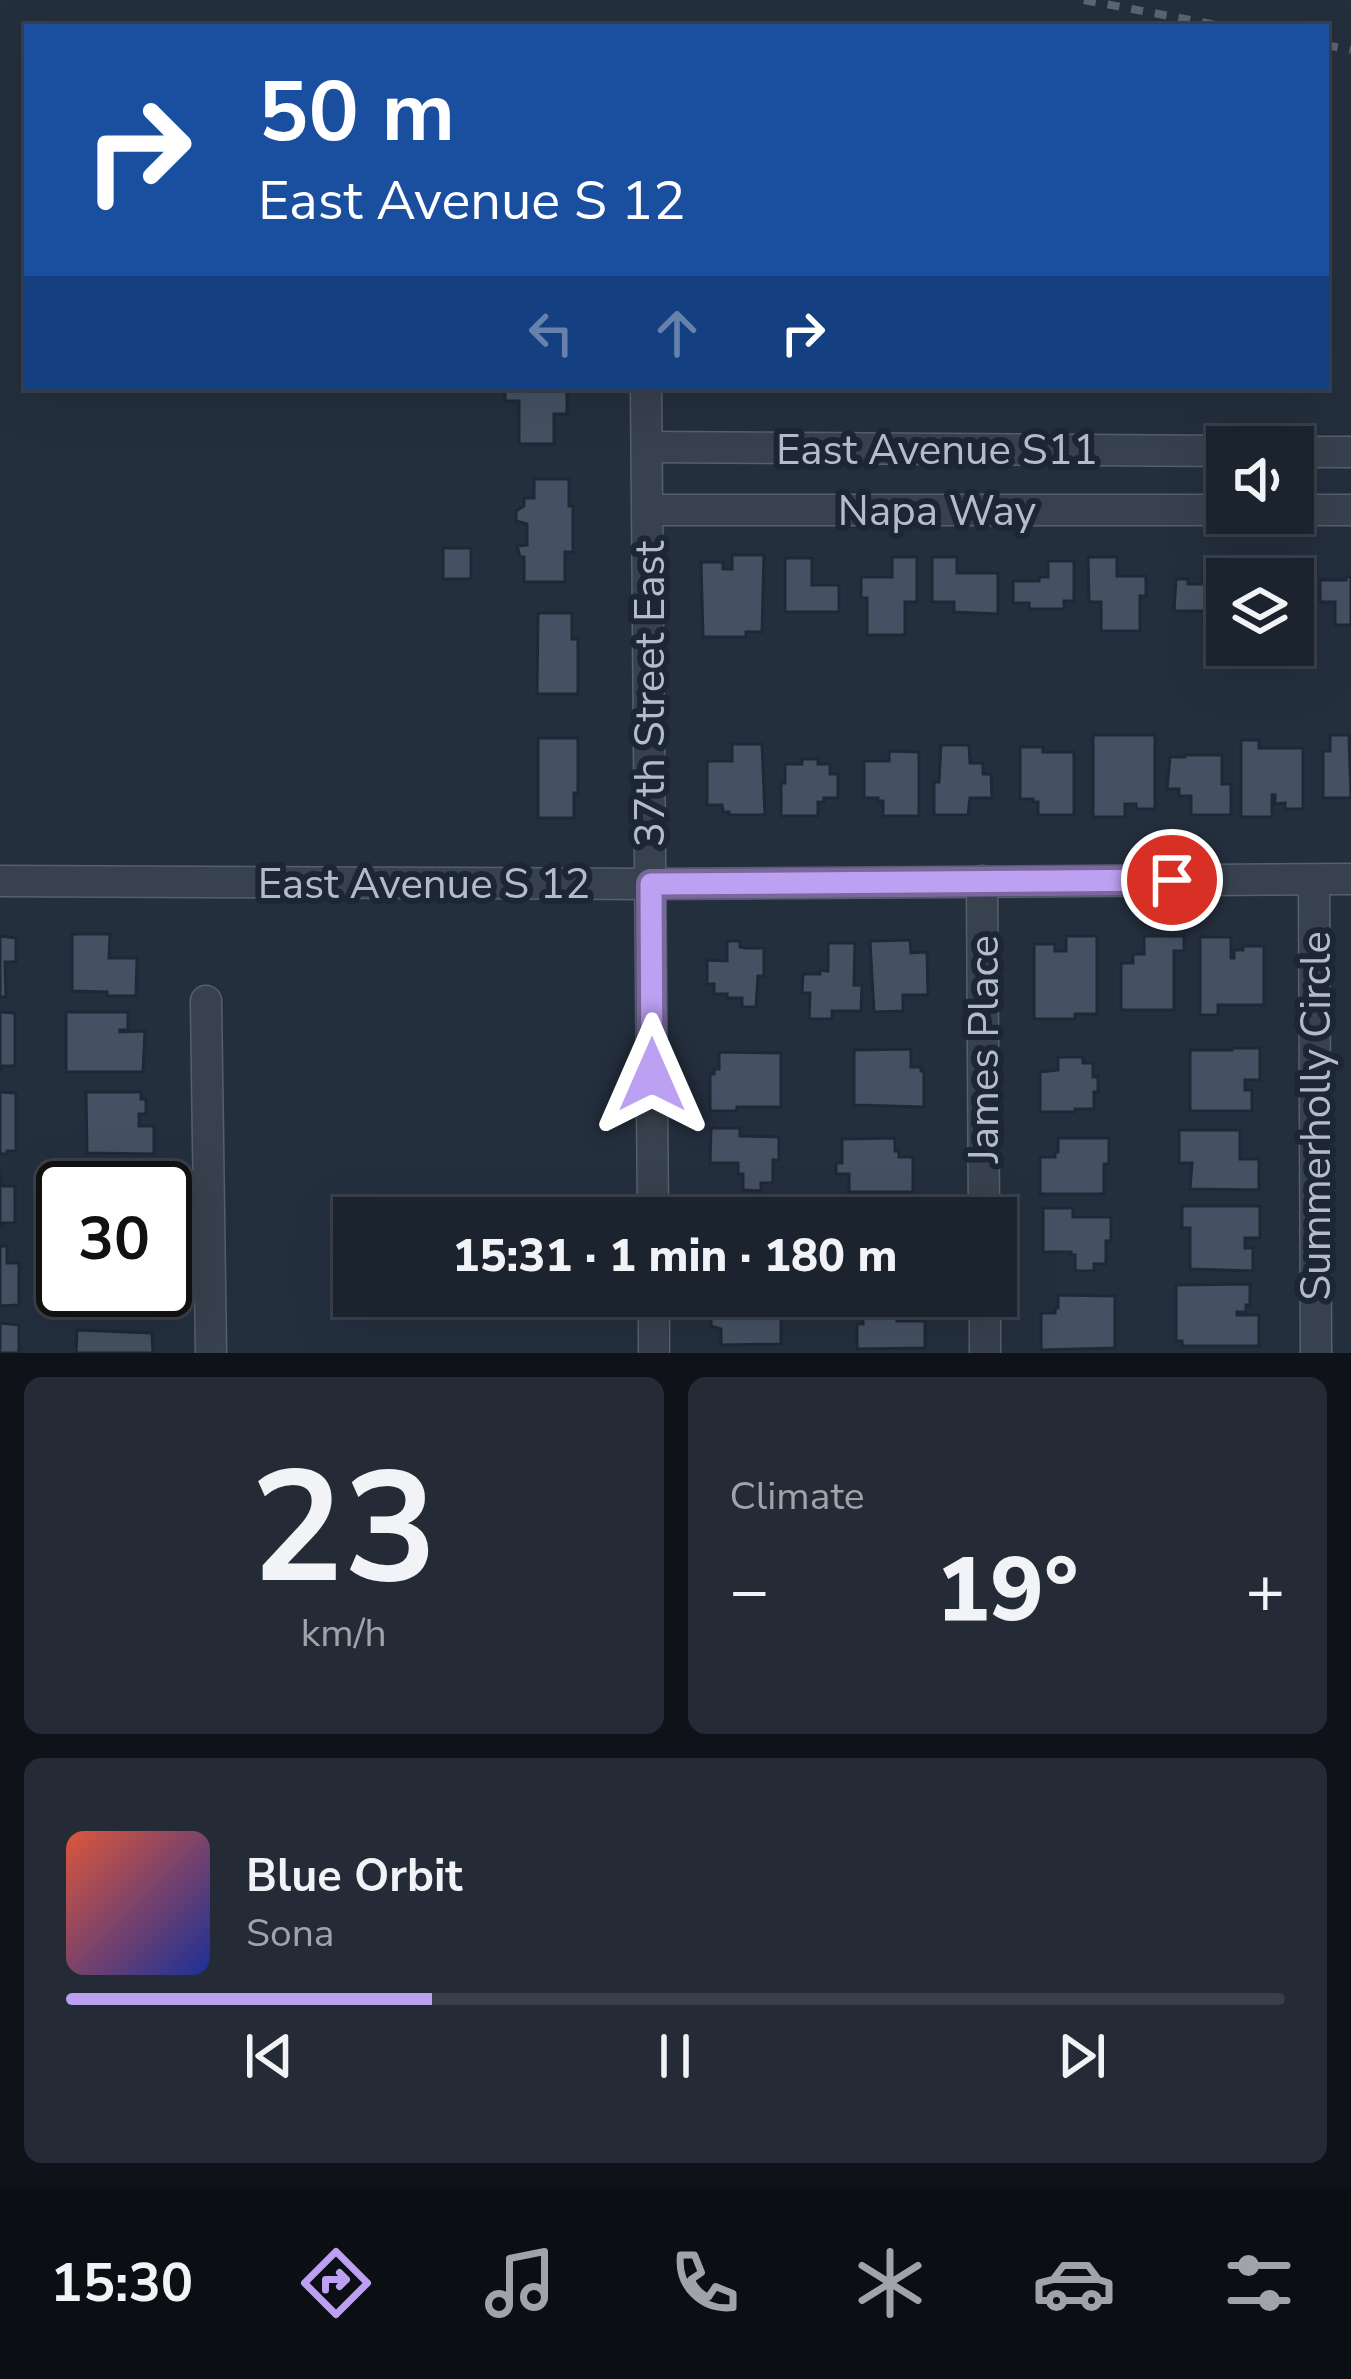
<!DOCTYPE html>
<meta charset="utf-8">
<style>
body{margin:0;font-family:"Nunito Sans",sans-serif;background:#242b36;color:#f1f3f6;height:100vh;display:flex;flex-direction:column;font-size:45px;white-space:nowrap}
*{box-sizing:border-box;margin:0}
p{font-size:39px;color:#a0a4aa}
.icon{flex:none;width:66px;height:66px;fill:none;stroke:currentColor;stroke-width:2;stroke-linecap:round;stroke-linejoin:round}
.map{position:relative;height:1353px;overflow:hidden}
.details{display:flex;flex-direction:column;gap:24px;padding:24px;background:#0f1319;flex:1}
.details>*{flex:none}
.banner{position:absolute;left:24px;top:24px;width:1305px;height:366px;border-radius:0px;box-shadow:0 12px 48px #0002,0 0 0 3px #39404a;background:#1a4fa0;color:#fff;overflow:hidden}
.controls{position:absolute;left:1206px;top:426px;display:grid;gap:24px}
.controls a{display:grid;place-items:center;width:108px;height:108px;border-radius:0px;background:#1b232e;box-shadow:0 12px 48px #0002,0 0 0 3px #39404a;font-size:60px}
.speed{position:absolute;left:36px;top:1161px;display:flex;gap:24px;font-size:60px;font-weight:700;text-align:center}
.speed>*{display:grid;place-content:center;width:156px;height:156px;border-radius:50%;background:#1b232e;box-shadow:0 12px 48px #0002,0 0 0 3px #39404a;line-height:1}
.speed .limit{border:6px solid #111;border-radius:18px;background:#fff;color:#111}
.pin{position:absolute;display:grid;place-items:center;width:102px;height:102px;color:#fff;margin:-51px;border:6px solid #fff;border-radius:50%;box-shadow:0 3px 12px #0007}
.me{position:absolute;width:132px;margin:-66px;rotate:0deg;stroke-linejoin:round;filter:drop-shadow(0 0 9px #0008)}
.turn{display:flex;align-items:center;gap:42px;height:252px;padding:0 36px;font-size:54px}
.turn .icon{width:156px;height:156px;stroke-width:2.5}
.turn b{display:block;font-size:84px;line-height:102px}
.lanes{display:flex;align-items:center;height:114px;padding:0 36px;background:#0003;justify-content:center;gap:60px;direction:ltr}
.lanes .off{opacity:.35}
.big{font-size:90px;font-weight:800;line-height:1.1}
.details .tile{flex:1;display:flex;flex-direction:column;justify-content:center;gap:18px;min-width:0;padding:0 42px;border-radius:18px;background:#242b36}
.details .dial{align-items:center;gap:0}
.dial b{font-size:156px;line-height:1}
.song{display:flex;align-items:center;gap:36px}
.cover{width:144px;height:144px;border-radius:18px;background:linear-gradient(135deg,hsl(10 70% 55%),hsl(230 70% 35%))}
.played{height:12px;border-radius:6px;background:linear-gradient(90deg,#bca0f2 30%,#39404a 30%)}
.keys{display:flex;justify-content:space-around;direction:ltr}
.heat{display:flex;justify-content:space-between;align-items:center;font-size:66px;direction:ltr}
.details .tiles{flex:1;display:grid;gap:24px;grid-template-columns:1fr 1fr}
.tile:last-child{grid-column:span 2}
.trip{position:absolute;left:333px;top:1197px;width:684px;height:120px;border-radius:0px;background:#1b232e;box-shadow:0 12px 48px #0002,0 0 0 3px #39404a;font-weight:800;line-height:120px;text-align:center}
.dock{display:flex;height:192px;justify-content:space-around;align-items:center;background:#0b0e12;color:#a0a4aa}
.dock .icon{width:84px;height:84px}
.dock .selected{color:#bca0f2}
.dock b{font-size:54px;color:#f1f3f6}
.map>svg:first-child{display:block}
.building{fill:#455162;stroke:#1f2835;stroke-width:3}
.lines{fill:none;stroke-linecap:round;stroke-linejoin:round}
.minor-casing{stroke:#565f6c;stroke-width:33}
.minor{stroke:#38414e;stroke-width:30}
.rail{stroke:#5a6575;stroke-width:8;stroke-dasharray:12 12;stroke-linecap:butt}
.route-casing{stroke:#7a689d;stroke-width:30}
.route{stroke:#bca0f2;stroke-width:21}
.labels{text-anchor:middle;stroke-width:12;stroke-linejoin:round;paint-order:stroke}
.street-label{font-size:42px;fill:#b4bcc9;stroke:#1d2633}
</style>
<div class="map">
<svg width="1351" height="1353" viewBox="0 0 1351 1353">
<rect width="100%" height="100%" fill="#242f3e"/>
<!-- building -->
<g class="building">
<polygon points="505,387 567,387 567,414 554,414 554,444 519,444 519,401 505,401"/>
<polygon points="534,479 569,479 569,506 573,506 573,552 565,552 565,582 524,582 524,557 520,557 517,546 527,545 527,524 516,521 516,511 524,506 524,498 534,498"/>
<rect x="443" y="548" width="28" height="31"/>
<polygon points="732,555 764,555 762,632 746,632 746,637 703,637 701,562 723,562 723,569 732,569"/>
<polygon points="892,557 917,557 917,602 905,602 905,635 867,635 867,598 861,598 861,577 892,577"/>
<polygon points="932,557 957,557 957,573 998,573 998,614 954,612 954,602 932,602"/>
<polygon points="1088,557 1117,557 1117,576 1146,576 1146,596 1140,596 1140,631 1101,631 1101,602 1089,602"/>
<polygon points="1240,557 1267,557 1267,572 1307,572 1307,614 1293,614 1293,579 1240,579"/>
<polygon points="785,558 812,558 812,585 839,585 839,612 785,612"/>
<polygon points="1048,561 1074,561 1074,601 1064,601 1064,609 1029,609 1029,603 1013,603 1013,581 1039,581 1039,577 1048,577"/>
<polygon points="1207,567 1229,570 1227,624 1204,624 1204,611 1174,611 1176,579 1188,579 1188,584 1203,584 1203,570 1207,570"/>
<polygon points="1346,577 1351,577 1351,625 1335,625 1335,602 1320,602 1320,580 1346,580"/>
<polygon points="538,613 572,613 572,639 578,639 578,694 537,694"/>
<polygon points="1093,735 1155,735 1155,809 1136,809 1136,804 1125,804 1125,817 1093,817"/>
<polygon points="1330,735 1349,735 1351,798 1323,798 1323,751 1330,751"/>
<polygon points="538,738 578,738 578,793 574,793 574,818 538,818"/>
<polygon points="1241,740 1259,740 1259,748 1303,748 1303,809 1285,809 1285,803 1275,804 1275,795 1272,795 1272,817 1241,817"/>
<polygon points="732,744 762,744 765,815 729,815 729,812 723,812 722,805 707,805 707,761 732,761"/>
<polygon points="941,745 969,745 970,763 983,763 983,774 991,774 992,798 970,798 968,815 934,815 934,782 939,782"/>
<polygon points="1020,747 1043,747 1043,752 1074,752 1074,815 1038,815 1038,802 1033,802 1033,799 1020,799"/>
<polygon points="889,751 919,752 919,816 883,816 883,801 878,801 878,798 864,798 864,761 889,761"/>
<polygon points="1185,755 1222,755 1222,784 1231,784 1231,815 1191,815 1191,796 1179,796 1179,789 1167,789 1170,757 1185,757"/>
<polygon points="802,759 818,759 818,764 830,764 830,774 838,774 838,798 824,798 824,802 818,802 818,816 781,816 781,783 785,783 785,764 802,764"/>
<polygon points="72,934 110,934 109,958 137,958 136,996 107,996 107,992 72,991"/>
<polygon points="0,936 16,938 16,962 5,962 6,997 0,997"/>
<polygon points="1066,936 1097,936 1097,1014 1075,1014 1075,1019 1034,1019 1034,944 1055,944 1055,951 1066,951"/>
<polygon points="1144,936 1184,936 1184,951 1174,951 1174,1010 1121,1010 1121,963 1133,963 1133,954 1144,954"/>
<polygon points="1200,937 1231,937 1231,958 1234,958 1234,950 1243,950 1243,946 1264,946 1264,1005 1218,1005 1218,1015 1200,1015"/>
<polygon points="910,940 911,953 927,952 928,995 903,995 903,1011 874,1012 870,941"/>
<polygon points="727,941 740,941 740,947 746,948 764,948 764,976 758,976 756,1007 742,1007 742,998 727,998 727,994 714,994 714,984 707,984 707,960 727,961"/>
<polygon points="828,943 855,943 854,985 862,985 861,1011 832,1011 832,1019 809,1019 810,993 802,993 803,974 820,974 820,970 828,971"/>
<polygon points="0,1012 15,1013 15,1066 2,1066 2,1070 0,1070"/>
<polygon points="66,1012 128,1012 128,1030 120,1030 120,1032 145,1031 143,1072 66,1072"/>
<polygon points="1232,1048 1260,1048 1260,1080 1245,1080 1245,1090 1252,1090 1252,1111 1190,1111 1190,1050 1232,1050"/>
<polygon points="911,1049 911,1067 921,1067 921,1071 924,1071 924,1107 854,1105 854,1050"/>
<polygon points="719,1052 781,1053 781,1107 737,1107 737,1111 710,1111 710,1074 714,1074 714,1069 719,1069"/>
<polygon points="1058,1057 1083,1057 1083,1063 1093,1063 1093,1077 1098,1077 1098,1092 1094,1092 1094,1109 1075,1109 1075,1112 1040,1112 1040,1072 1058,1070"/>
<polygon points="0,1092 16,1093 16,1151 7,1151 7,1154 0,1154"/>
<polygon points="86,1092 141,1092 141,1099 146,1099 146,1114 139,1114 139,1126 154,1126 154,1154 87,1153"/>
<polygon points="711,1128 740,1128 740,1136 779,1137 779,1160 773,1160 773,1183 761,1183 761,1191 743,1190 743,1174 738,1174 738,1163 710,1163"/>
<polygon points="1179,1130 1240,1130 1240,1159 1259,1159 1259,1190 1190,1189 1192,1163 1179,1163"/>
<polygon points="895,1138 895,1151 899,1151 899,1157 913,1157 913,1192 849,1192 849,1174 836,1174 836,1163 842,1163 842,1139"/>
<polygon points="1058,1138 1109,1138 1109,1164 1104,1164 1104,1194 1040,1194 1040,1157 1055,1157 1055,1152 1058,1152"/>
<polygon points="0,1169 2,1186 15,1186 15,1223 3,1223 3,1227 0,1227"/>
<polygon points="91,1175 152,1177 152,1188 91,1188"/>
<polygon points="1182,1206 1260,1206 1260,1238 1245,1238 1245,1248 1253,1248 1253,1271 1190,1269 1190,1228 1182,1228"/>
<polygon points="1043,1208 1073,1208 1073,1217 1111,1217 1111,1241 1106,1241 1106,1264 1094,1264 1094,1271 1075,1271 1075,1255 1071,1255 1071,1252 1043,1252"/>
<polygon points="900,1209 906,1209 906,1218 847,1218 847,1215 879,1215 879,1212 900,1212"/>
<polygon points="0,1246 7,1246 7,1263 19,1263 19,1305 0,1306"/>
<polygon points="1250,1284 1250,1305 1246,1305 1246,1312 1237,1312 1237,1315 1259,1315 1259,1346 1182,1346 1182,1341 1176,1341 1176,1285"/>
<rect x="88" y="1290" width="68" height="17"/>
<polygon points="1058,1295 1115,1296 1115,1348 1041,1350 1041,1313 1055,1313 1055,1308 1058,1308"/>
<polygon points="711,1296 781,1296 781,1344 721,1345 721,1329 711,1326"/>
<polygon points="875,1296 894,1296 897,1321 925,1321 925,1348 857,1349 857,1324 863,1324 862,1302 875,1302"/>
<polygon points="0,1323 19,1325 19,1353 0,1353"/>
<polygon points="77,1330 152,1333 153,1353 76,1353"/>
</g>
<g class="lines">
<!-- minor casing -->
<g class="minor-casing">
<g id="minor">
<polyline points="646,387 653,1218"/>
<polyline points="647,447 1227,451"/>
<polyline points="1293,452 1351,452"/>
<polyline points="648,510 1227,510"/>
<polyline points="1293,510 1351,510"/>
<polyline points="1314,880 1316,1353"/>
<polyline points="0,881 651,884 1351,879"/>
<polyline points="982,881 984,1218"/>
<polyline points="206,1001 211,1353"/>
<polyline points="654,1296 654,1353"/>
<polyline points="985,1296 985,1353"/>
</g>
</g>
<!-- minor -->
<use href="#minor" class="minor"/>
<!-- rail -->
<g class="rail">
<polyline points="1084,0 1228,27"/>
<polyline points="1326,45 1351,50"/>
</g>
</g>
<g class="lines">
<!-- route casing -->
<g class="route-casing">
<polyline id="route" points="652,1075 651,884 1172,880"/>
</g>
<!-- route -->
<use href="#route" class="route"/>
</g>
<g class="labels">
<!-- street labels -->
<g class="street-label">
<text x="937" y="464">East Avenue S11</text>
<text x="937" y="525">Napa Way</text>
<text transform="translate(649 694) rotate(-90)" y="15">37th Street East</text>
<text x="424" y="898">East Avenue S 12</text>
<text transform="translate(983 1049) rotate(-90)" y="15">James Place</text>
<text transform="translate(1315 1116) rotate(-90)" y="15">Summerholly Circle</text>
</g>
</g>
</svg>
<div class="controls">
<a><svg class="icon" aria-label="sound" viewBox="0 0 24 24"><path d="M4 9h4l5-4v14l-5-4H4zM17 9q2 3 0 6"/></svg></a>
<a><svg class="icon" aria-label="layers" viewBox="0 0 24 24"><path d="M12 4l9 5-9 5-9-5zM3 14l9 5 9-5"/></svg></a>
</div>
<div class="speed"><div class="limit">30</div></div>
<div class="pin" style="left:1172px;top:880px;background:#d93025"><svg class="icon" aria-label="arrive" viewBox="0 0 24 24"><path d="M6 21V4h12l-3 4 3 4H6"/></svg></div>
<svg class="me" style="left:652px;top:1075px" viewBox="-20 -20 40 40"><path d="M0-17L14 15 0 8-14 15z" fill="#bca0f2" stroke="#fff" stroke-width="4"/></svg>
<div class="trip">15:31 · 1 min · 180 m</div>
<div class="banner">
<div class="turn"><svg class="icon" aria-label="right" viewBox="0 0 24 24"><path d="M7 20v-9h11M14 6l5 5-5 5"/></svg><div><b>50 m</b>East Avenue S 12</div></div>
<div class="lanes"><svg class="icon off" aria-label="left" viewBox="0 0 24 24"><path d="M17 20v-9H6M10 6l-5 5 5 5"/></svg><svg class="icon off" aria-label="ahead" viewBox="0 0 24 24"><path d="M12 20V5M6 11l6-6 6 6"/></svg><svg class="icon" aria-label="right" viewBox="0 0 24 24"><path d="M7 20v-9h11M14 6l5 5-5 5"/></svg></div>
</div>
</div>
<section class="details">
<div class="tiles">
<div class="tile dial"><b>23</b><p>km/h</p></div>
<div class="tile"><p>Climate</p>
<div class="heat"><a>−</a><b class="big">19°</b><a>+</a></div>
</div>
<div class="tile">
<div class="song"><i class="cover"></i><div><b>Blue Orbit</b><p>Sona</p></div></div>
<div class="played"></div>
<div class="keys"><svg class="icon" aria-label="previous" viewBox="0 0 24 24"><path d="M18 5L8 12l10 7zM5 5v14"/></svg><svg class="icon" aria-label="pause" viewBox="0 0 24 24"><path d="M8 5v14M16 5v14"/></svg><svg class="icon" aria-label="next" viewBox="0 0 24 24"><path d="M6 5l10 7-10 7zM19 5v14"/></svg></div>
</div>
</div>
</section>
<nav class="dock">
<b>15:30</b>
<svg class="icon selected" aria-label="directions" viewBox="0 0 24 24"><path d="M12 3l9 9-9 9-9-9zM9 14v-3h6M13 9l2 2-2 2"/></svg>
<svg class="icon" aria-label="music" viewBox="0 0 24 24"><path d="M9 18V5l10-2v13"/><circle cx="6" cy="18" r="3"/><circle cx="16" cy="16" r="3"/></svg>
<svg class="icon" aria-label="phone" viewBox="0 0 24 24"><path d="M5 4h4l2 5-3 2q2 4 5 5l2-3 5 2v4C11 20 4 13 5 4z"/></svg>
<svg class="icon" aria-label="climate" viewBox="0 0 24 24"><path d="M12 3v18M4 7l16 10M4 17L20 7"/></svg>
<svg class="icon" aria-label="car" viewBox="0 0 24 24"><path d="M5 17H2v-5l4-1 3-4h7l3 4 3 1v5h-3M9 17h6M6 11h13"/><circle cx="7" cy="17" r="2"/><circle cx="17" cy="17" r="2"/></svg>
<svg class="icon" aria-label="filters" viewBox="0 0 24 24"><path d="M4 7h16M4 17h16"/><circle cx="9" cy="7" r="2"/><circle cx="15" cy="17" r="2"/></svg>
</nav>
